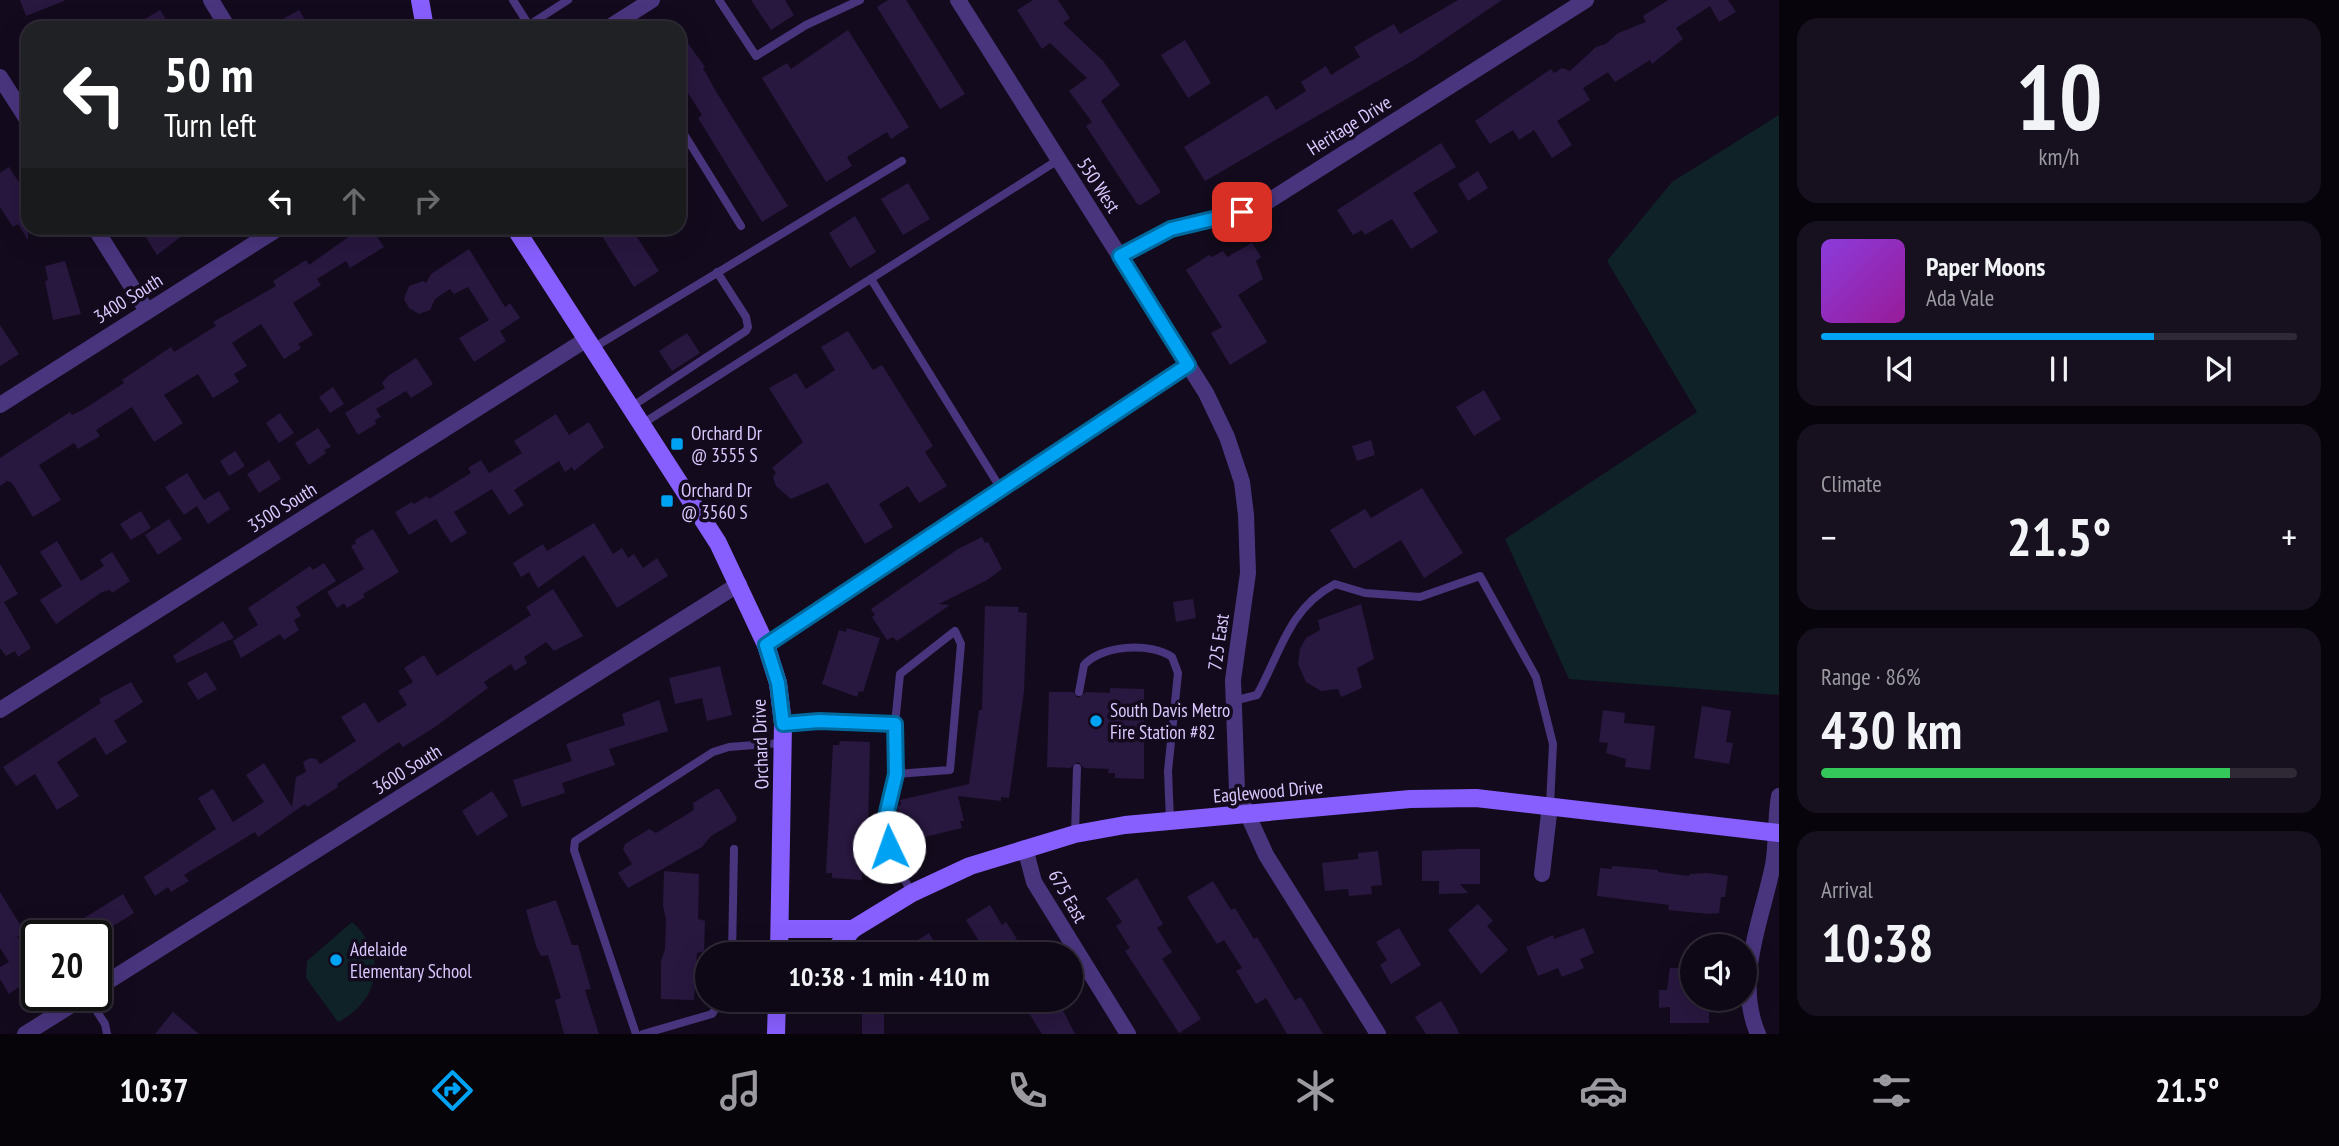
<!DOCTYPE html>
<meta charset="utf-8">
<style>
body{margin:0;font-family:"PT Sans Narrow",sans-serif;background:#17111f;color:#f1f3f6;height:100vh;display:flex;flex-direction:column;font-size:26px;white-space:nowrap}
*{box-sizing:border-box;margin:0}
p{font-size:23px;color:#9b9aa1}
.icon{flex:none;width:38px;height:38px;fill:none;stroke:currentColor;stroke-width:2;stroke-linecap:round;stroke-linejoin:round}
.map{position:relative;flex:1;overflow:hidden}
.side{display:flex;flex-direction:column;gap:18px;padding:18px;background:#08040c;width:560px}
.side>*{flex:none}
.top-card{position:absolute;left:21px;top:21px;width:665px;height:214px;border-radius:21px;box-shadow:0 7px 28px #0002,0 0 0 2px #2e2935;background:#202124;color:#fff;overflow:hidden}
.buttons{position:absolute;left:1680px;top:934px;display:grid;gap:14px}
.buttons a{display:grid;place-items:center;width:77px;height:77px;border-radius:50%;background:#0e0816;box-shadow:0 7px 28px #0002,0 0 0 2px #2e2935;font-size:35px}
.speed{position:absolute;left:21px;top:920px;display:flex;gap:14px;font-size:35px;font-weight:700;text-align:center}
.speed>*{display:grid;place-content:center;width:91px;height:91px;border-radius:50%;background:#0e0816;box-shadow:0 7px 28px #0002,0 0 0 2px #2e2935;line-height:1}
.speed .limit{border:4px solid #111;border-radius:10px;background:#fff;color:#111}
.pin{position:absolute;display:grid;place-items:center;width:60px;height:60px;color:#fff;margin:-30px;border-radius:14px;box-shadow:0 4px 10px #0006}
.me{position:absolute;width:77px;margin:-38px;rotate:357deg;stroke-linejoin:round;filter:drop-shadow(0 0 5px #0008)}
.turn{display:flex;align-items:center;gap:24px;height:147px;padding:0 28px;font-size:32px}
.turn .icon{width:91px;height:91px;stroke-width:2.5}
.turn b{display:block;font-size:49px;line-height:60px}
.lanes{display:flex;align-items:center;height:66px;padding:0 28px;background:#0003;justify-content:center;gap:35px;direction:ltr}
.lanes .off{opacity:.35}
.big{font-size:52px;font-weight:800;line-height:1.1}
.side .widget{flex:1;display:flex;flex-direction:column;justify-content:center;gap:10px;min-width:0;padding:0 24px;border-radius:21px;background:#17111f}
.side .dial{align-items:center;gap:0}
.dial b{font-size:91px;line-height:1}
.song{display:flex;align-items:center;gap:21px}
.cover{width:84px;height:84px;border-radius:10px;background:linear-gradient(135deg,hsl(270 70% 55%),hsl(300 70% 35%))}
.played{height:7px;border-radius:4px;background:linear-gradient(90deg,#00a2f3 70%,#2e2935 70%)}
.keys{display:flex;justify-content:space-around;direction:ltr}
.heat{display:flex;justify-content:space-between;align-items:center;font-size:38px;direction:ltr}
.charge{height:10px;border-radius:5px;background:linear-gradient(90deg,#34c759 86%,#2e2935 0)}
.trip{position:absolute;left:695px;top:942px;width:388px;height:70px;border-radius:35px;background:#0e0816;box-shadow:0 7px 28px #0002,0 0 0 2px #2e2935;font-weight:800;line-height:70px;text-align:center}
.tab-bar{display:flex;height:112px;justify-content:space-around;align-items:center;background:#060309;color:#9b9aa1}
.tab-bar .icon{width:49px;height:49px}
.tab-bar .on{color:#00a2f3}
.tab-bar b{font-size:32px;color:#f1f3f6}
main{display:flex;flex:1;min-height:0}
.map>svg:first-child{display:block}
.green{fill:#0e2227}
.building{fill:#28173f}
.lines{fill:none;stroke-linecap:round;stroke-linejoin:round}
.service{stroke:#49357e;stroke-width:8}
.minor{stroke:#49357e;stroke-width:16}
.secondary{stroke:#885fff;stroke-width:18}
.route-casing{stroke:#00699e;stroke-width:18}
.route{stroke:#00a2f3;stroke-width:12}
.poi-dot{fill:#00a2f3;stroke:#130b1d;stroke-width:2.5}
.labels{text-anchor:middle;stroke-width:7;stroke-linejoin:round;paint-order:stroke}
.street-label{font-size:19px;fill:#dbc8ff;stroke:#130b1d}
.poi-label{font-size:19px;fill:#dbc8ff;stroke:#130b1d;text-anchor:start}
</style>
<main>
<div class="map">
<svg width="1779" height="1034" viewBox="0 0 1779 1034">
<rect width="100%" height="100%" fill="#130b1d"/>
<!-- green -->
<g class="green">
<polygon points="1779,115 1779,695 1569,679 1505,539 1697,412 1607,261 1672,182"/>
<path d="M352 922C388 954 380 1001 338 1022L306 978 307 961Z"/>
</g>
<!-- building -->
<g class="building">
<polygon points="20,0 64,0 64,1 26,16"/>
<polygon points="751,0 785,0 794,15 771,30"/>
<polygon points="888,0 906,0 965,94 940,109 877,7"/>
<polygon points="1033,0 1058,0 1070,18 1063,23 1103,61 1120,85 1101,101 1161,192 1141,205 1137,204 1086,126 1092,122 1069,91 1087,78 1050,43 1042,49 1017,10"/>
<polygon points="1458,0 1502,0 1414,60 1205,181 1184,147 1267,95 1276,110 1306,91 1301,82 1326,66 1331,75 1360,57 1354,47 1371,37 1394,24 1400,34"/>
<polygon points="1668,0 1728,0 1736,12 1719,22 1710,6 1676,28 1683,39 1652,64 1650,60 1615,82 1608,72 1583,88 1590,100 1557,121 1572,145 1552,158 1534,130 1519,140 1513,130 1490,144 1475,121 1551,69 1554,73 1562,68 1570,71 1596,47 1606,44 1618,33 1646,22 1643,16"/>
<polygon points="160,10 171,28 130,28"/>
<polygon points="299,10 310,28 267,28"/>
<polygon points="848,30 909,127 891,139 887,132 847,157 852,166 826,182 762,78 787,63 791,69"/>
<polygon points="679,31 705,67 703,68 715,90 788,206 762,222 698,118 702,115 679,79"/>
<polygon points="1185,40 1211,83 1188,98 1161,55"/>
<polygon points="1441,143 1456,167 1413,193 1438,232 1411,249 1392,219 1365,235 1362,230 1353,235 1337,210"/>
<polygon points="9,167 28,196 28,240 18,224 13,227 0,207 0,173"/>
<polygon points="1478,171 1488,188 1468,201 1458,184"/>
<polygon points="908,183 930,219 903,235 881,199"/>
<polygon points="855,216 876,252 850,268 829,233"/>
<polygon points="154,228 192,228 157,255 144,234"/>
<polygon points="361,228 371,228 384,247 350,268 346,261 317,279 321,285 293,303 313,335 298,344 301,348 284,359 261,324 232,343 247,366 234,374 239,382 213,398 198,374 164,395 183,423 154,442 132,407 96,430 100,436 78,449 74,443 39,465 61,500 33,517 12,483 7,481 0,486 0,458 70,412 72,415 84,409 124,383 122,380 171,347 174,352 216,326 213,322 276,286 273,281 306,260 309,265"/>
<polygon points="597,228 631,228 659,271 634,287"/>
<polygon points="1252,243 1261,257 1256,261 1263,279 1238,295 1267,342 1230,365 1211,333 1222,327 1186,270 1209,255 1212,257 1223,251 1227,257"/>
<polygon points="469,249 505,307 510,303 520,318 500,331 506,341 474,362 459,338 489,320 468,287 454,294 450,289 435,299 430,310 419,314 409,308 404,299 409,286 423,281 426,283 431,274"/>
<polygon points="65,261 81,314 53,320 45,281 48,280 45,266"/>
<polygon points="0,325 19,354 0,366"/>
<polygon points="848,331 873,370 882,365 933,446 925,452 947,486 919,503 908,486 879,504 893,527 865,544 828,483 791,499 776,486 773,477 776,473 772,468 803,442 769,388 796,373 806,389 835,370 821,347"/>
<polygon points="687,333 700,353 672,371 659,351"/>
<polygon points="416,358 433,384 411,398 406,391 376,409 381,417 375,420 376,424 358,435 345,413 385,388 382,383 388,376"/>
<polygon points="333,387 344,404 330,413 319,397"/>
<polygon points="1484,390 1501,419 1474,436 1456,407"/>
<polygon points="280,413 294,433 279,443 266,423"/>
<polygon points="556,414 569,435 589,422 604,447 574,471 572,467 565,472 559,461 514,490 524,505 509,515 492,489 454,512 467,533 451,543 436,519 409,535 395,512 412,502 414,504 427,496 429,499 471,473 468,468 481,460 489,473 522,453 514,441"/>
<polygon points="318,428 331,447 324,450 326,453 309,465 295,443"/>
<polygon points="1371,440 1375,455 1357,461 1352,446"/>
<polygon points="235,451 245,466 229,476 220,461"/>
<polygon points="269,460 281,479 259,493 247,474"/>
<polygon points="187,473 204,500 219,491 230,509 208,524 197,506 184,515 165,487"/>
<polygon points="1422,488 1463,553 1424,578 1401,540 1354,569 1330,530 1365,509 1371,518"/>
<polygon points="141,511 151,528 131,540 120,524"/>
<polygon points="169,519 182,539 158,555 145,535"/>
<polygon points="594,523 613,554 622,548 628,558 634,554 643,568 657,558 668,576 617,608 584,555 538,588 529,572 521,577 513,563 543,544 547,551"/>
<polygon points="373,529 399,572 363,594 365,597 347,608 344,603 337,608 327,592 364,569 351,546 356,543 355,540"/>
<polygon points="982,537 985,543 988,542 1002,569 987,580 939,604 950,605 897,641 893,637 887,640 872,617 875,615 871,609 958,549"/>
<polygon points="57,541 81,581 104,566 100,560 112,552 130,581 112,593 110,590 102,592 56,624 40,600 62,586 40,552"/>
<polygon points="324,563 336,581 296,607 301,616 294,620 299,630 284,640 280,634 241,658 233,641 258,625 248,608 310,566 313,570"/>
<polygon points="0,564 18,594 4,602 31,648 18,657 15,651 6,656 0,648"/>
<polygon points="553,589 583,636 554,651 546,642 524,657 527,663 515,671 511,664 484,682 488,688 435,727 403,747 399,742 337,784 338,787 307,807 305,804 258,837 255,832 184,875 189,881 171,892 168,887 155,896 144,877 216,829 198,798 213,789 233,822 264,802 246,775 264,763 292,807 296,777 306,772 303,762 310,758 316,759 320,764 356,741 341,717 365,702 378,723 407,705 398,691 413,682 404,668 424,655 437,676 531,615 526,607"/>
<polygon points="1193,599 1196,618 1176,622 1173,602"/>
<polygon points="1361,604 1374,659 1357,668 1362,688 1341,697 1338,689 1321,691 1306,682 1298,664 1300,649 1306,638 1320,630 1318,620"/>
<polygon points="985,606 1019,607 1018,612 1027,613 1024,691 1009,798 1001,797 1001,801 958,796 964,821 960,821 962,828 908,841 897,806 901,805 900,800 969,784 979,710 982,710"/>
<polygon points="223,621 234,638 177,663 173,656"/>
<polygon points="847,628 880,638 863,692 859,691 857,697 822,684 839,630 846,632"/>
<polygon points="720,666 732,715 707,721 702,698 675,704 669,678"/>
<polygon points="206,672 217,689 198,700 187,683"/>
<polygon points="131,682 143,702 114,721 127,742 106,755 95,737 57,762 79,796 57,810 35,774 16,786 3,767 101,703 99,699"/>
<polygon points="1110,688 1144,689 1144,779 1115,778 1115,773 1108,773 1109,769 1084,768 1078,762 1070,768 1047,767 1049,692 1073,692 1078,698 1086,692 1110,693"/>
<polygon points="659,700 668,731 609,749 615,765 562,783 565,793 522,807 513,780 572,761 566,744 625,725 622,714"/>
<polygon points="1702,706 1731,711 1726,742 1733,743 1729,764 1694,758"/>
<polygon points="1603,710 1625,713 1624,723 1655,726 1650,770 1625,767 1626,759 1606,753 1608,743 1599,742"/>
<polygon points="840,741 870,742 867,873 862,873 862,880 832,878 832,873 826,873 833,745 839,745"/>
<polygon points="716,789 719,789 737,818 735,822 711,836 702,847 628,888 618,873 632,864 623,849 625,844 649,829 656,833 694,810 693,803"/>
<polygon points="492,791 508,816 477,836 462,811"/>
<polygon points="1458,849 1480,849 1480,884 1460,884 1468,893 1439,894 1439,881 1422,881 1422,851"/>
<polygon points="1378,851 1382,885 1371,886 1372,894 1349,896 1348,889 1325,891 1322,863 1358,859 1358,853"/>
<polygon points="1612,866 1658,870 1658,872 1689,876 1690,874 1707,873 1728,876 1725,897 1721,897 1719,913 1709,914 1668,910 1669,905 1597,896 1600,868 1612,869"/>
<polygon points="664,871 699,874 698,919 705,921 704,951 697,953 694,1000 661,999 661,961 665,949 666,919 663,906"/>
<polygon points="1137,878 1163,924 1157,928 1172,952 1162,959 1201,1019 1179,1033 1125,951 1130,948 1116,926 1122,922 1106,898"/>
<polygon points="1213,881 1231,910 1235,908 1254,939 1257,937 1295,1000 1301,997 1323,1034 1287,1034 1266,998 1256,1004 1236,971 1242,968 1224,940 1217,944 1187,897"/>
<polygon points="0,892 27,936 17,936 37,968 37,974 9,994 0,979 0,967 9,962 0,948"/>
<polygon points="123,894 134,913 97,936 55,936"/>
<polygon points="556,900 572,945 578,945 583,962 591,989 585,990 599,1034 564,1034 555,1000 561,998 548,955 541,956 536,946 526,910"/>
<polygon points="1478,904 1493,921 1487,926 1508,950 1481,974 1448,930"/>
<polygon points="990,905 1002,925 1006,922 1017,939 993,954 987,954 966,920"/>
<polygon points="1399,928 1421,965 1391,984 1380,965 1387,960 1376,942"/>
<polygon points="1584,928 1594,953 1580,959 1584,968 1562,977 1558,968 1538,976 1526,947 1553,935 1554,939"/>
<polygon points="929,933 941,954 895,954"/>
<polygon points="1670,968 1692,968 1692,999 1696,1003 1709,1002 1709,1023 1670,1023 1670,1007 1659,1008 1659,990 1667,990"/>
<polygon points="855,999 877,999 877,1014 884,1014 884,1034 862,1034 862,1014 854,1013"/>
<polygon points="1020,999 1057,999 1075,1034 1042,1034"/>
<polygon points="1441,1001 1457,1028 1459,1034 1426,1034 1415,1017"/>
<polygon points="173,1012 199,1034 155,1034"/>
</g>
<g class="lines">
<!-- service -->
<g class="service">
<polyline points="513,0 530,27"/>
<polyline points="719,0 756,56 806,25 860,0"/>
<polyline points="529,25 568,0"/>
<polyline points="679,126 741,226"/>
<polyline points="871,279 1001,489"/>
<polyline points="593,348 902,161"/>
<polyline points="631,407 746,331 748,327 746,317 717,272"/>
<polyline points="642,424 1058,160"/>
<polyline points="766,645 1188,365"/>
<path d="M1079 692 1084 665C1101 645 1151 642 1172 657L1178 673 1168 771 1170 821"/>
<path d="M1233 701 1257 695C1281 652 1288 609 1335 584L1365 593 1420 597 1480 576 1536 677 1553 744 1550 805"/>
<polyline points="783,724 819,721 895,724 896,774 886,816 887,836 893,859 912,893"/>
<polyline points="895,724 900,674 955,631 961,644 950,770 896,774"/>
<polyline points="1075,834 1077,768"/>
<polyline points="732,954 734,849"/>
<polyline points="87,996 105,1024 107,1034"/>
<polyline points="636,1034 574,850 575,841 713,752 729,747 782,743"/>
<polyline points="643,1034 712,1014 722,999"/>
</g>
<!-- minor -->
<g class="minor">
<polyline points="211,0 228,28"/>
<polyline points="958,0 1206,393 1227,437 1242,482 1246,515 1248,573 1233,680 1237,791 1266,855 1378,1034"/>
<polyline points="608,28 652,0"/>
<polyline points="0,77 28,121"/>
<polyline points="95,228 147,311"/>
<polyline points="1120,256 1171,229 1229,215 1267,202 1586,0"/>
<polyline points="0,405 279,228"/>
<polyline points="0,710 587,339"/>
<polyline points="1025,848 1034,882 1128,1034"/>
<polyline points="1542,874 1550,805"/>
<polyline points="96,989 739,584"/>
<polyline points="25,1034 86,996"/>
<path d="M1758 1034C1734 979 1762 920 1773 865 1777 843 1775 819 1779 796"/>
</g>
<!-- secondary -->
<g class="secondary">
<polyline points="420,0 425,28"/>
<polyline points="515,228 718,543 766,645 778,683 783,724 779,954"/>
<polyline points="781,929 853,929 912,893 970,866 1075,834 1125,825 1410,799 1476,798 1779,833"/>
<polyline points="831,954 853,929"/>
<polyline points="776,1034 777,999"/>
</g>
</g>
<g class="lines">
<!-- route casing -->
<g class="route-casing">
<polyline id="route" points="889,847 886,816 896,774 895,724 819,721 783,724 778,683 766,645 1188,365 1120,256 1171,229 1242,212"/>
</g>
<!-- route -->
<use href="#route" class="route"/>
</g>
<!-- markers -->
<g class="poi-dot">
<rect x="670" y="437" width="14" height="14" rx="3.5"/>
<rect x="660" y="494" width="14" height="14" rx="3.5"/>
<circle cx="1096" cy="721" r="7"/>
<circle cx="336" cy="960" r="7"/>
</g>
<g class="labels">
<!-- street labels -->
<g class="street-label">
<text transform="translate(1349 125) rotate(-32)" y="7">Heritage Drive</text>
<text transform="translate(1099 185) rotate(57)" y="7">550 West</text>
<text transform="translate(128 298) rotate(-32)" y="7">3400 South</text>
<text transform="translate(282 507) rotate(-32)" y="7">3500 South</text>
<text transform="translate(1218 642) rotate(-82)" y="7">725 East</text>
<text transform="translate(760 744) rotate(-92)" y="7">Orchard Drive</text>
<text transform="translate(407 769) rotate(-32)" y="7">3600 South</text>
<text transform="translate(1268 791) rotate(-5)" y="7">Eaglewood Drive</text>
<text transform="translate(1068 896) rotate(60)" y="7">675 East</text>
</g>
<!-- poi labels -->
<g class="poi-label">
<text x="691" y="440">Orchard Dr<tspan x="691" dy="22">@ 3555 S</tspan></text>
<text x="681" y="497">Orchard Dr<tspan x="681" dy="22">@ 3560 S</tspan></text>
<text x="1110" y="717">South Davis Metro<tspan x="1110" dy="22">Fire Station #82</tspan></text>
<text x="350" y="956">Adelaide<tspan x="350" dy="22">Elementary School</tspan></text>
</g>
</g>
</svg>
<div class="buttons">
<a><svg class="icon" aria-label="sound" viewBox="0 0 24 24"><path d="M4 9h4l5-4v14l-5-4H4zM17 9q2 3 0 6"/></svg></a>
</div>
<div class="speed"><div class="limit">20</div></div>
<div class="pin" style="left:1242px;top:212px;background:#d93025"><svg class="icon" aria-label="arrive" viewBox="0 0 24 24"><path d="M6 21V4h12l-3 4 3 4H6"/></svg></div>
<svg class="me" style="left:889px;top:847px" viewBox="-20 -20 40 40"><circle r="19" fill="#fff"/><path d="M0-13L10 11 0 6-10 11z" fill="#00a2f3"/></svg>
<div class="trip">10:38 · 1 min · 410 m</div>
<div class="top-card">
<div class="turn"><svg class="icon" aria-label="left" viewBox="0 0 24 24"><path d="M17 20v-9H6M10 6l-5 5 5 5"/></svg><div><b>50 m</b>Turn left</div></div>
<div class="lanes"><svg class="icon" aria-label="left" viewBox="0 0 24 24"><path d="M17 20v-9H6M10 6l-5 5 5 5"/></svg><svg class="icon off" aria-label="ahead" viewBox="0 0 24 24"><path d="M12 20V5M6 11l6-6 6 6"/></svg><svg class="icon off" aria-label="right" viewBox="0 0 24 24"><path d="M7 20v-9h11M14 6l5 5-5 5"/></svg></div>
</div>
</div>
<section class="side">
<div class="widget dial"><b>10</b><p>km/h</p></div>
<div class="widget">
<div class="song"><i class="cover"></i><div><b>Paper Moons</b><p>Ada Vale</p></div></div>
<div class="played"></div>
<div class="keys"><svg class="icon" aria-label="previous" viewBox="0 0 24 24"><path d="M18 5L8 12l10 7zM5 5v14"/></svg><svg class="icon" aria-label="pause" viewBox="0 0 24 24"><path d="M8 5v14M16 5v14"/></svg><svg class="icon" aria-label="next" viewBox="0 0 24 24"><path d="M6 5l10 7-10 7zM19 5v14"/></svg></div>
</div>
<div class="widget"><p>Climate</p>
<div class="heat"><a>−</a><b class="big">21.5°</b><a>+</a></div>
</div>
<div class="widget"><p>Range · 86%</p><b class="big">430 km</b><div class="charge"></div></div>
<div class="widget"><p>Arrival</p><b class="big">10:38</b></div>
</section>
</main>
<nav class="tab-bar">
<b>10:37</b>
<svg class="icon on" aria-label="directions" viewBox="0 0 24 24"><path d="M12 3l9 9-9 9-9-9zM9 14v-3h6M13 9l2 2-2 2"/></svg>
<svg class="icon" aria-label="music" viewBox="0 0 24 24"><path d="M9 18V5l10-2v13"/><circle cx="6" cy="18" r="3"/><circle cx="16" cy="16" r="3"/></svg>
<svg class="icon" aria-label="phone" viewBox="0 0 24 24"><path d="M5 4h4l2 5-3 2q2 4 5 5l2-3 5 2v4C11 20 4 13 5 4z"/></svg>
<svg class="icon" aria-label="climate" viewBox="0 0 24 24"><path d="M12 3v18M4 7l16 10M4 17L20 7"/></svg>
<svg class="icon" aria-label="car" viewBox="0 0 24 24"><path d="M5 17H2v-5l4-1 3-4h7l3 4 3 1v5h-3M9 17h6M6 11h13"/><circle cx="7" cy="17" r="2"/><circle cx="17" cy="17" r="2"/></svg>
<svg class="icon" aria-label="filters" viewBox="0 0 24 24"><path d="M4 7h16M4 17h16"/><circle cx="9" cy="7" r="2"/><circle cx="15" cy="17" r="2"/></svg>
<b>21.5°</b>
</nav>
